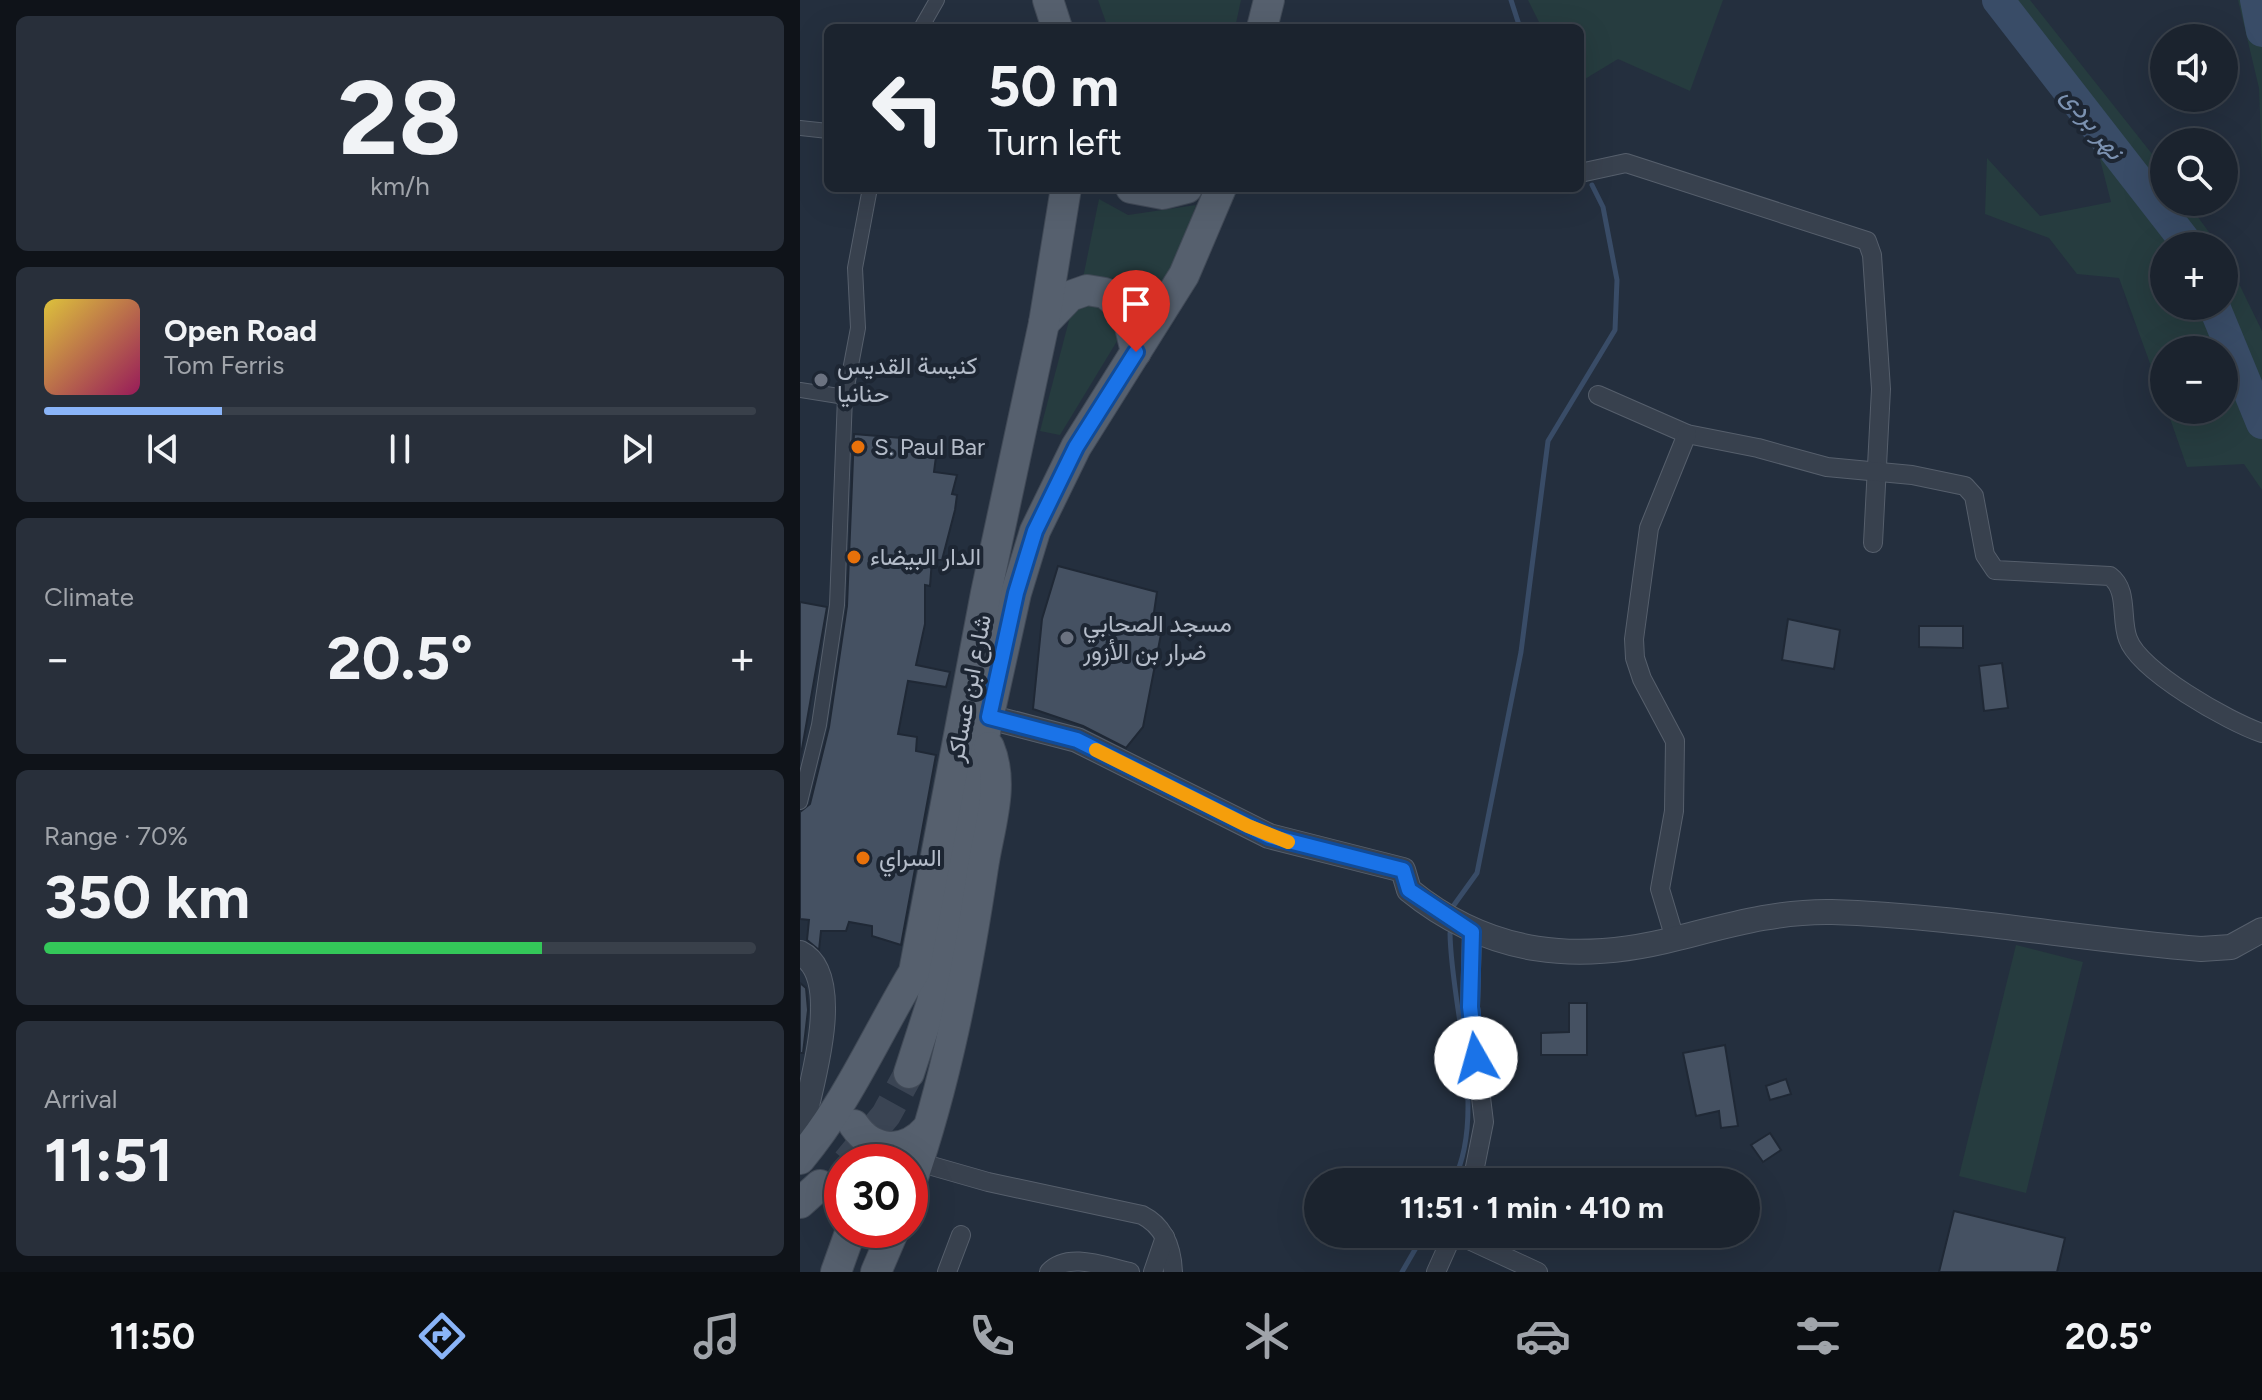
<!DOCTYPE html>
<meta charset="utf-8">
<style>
body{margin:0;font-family:Figtree,Vazirmatn,sans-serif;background:#282f3a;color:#f1f3f6;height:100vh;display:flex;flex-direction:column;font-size:30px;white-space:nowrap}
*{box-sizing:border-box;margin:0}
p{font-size:26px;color:#a0a4aa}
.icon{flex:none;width:44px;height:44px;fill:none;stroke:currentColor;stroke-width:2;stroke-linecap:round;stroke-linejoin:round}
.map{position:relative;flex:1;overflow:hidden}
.details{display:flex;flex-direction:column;gap:16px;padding:16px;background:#0f1319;width:800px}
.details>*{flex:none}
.banner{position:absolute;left:24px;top:24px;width:760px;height:168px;border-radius:12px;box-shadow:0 8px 32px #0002,0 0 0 2px #39404a;background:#1b232e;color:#f1f3f6;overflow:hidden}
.buttons{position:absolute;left:1350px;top:24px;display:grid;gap:16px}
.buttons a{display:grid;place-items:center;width:88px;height:88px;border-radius:50%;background:#1b232e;box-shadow:0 8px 32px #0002,0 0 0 2px #39404a;font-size:40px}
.speed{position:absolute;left:24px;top:1144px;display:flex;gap:16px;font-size:40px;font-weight:700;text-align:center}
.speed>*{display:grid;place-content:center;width:104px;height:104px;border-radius:50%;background:#1b232e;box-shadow:0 8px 32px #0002,0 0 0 2px #39404a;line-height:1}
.speed .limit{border:12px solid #d22;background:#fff;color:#111}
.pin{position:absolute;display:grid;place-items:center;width:68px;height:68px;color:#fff;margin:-82px -34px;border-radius:50% 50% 50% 0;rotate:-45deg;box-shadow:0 0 8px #0007}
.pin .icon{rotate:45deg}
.me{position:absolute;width:88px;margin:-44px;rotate:353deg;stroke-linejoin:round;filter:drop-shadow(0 0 6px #0008)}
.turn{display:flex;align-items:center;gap:28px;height:168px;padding:0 32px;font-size:36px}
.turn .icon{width:104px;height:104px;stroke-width:2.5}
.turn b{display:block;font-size:56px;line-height:68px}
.big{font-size:60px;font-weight:700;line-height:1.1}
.details .tile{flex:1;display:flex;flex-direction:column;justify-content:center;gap:12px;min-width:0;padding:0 28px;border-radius:12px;background:#282f3a}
.details .dial{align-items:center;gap:0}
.dial b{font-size:104px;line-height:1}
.song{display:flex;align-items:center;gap:24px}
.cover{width:96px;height:96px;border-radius:12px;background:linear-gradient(135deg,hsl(50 70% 55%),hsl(330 70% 35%))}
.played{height:8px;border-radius:4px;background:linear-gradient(90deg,#8ab4f8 25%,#39404a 25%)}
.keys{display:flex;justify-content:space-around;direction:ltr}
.heat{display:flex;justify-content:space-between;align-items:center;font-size:44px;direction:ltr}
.charge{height:12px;border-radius:6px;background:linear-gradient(90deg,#34c759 70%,#39404a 0)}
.trip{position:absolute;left:504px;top:1168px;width:456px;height:80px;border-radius:40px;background:#1b232e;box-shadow:0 8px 32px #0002,0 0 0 2px #39404a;font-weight:700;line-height:80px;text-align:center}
.tab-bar{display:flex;height:128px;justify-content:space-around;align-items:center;background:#0b0e12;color:#a0a4aa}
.tab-bar .icon{width:56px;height:56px}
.tab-bar .selected{color:#8ab4f8}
.tab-bar b{font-size:36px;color:#f1f3f6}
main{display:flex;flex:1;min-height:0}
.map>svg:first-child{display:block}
.green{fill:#263c3f}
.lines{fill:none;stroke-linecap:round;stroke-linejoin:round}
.stream{stroke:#394c67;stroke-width:5}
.river{stroke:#394c67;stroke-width:32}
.building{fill:#455162;stroke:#1f2835;stroke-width:2}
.primary-tunnel{stroke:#3a4453;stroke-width:30;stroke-dasharray:30 15;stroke-linecap:butt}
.pedestrian-casing{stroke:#565f6c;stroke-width:16}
.minor-casing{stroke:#565f6c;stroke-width:20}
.tertiary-casing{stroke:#565f6c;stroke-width:26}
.primary-casing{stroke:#414a57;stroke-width:32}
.pedestrian{stroke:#38414e;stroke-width:14}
.minor{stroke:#38414e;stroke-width:18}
.tertiary{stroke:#38414e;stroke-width:24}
.primary{stroke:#56606e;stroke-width:30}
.route-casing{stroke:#114b97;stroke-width:20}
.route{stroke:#1a73e8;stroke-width:14}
.slow{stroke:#f59e0b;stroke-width:14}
.worship-dot{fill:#6b7280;stroke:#1d2633;stroke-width:3}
.food-dot{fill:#e8710a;stroke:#1d2633;stroke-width:3}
.labels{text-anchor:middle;stroke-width:8;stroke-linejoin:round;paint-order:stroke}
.poi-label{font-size:24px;fill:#b4bcc9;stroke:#1d2633;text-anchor:start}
.street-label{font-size:24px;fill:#b4bcc9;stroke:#1d2633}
.water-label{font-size:26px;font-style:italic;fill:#7c92b1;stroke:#1d2633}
</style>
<main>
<section class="details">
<div class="tile dial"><b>28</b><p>km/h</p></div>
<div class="tile">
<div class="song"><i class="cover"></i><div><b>Open Road</b><p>Tom Ferris</p></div></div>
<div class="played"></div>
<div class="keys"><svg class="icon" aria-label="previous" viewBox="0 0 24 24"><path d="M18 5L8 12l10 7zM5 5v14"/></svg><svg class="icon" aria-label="pause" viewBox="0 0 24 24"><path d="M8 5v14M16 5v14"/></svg><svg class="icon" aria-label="next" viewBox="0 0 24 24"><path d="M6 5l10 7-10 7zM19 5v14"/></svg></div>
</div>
<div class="tile"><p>Climate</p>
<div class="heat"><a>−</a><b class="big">20.5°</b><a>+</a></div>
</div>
<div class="tile"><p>Range · 70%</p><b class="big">350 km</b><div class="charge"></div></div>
<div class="tile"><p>Arrival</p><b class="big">11:51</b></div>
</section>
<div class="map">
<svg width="1462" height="1272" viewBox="0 0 1462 1272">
<rect width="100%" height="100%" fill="#242f3e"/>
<!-- green -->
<g class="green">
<polygon points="298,0 441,0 435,28 308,28"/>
<polygon points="728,0 923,0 890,91 818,59 780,82 780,28 742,28"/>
<polygon points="1187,0 1230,0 1364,169 1364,202 1387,202 1419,246 1364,246 1364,306 1424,306 1424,253 1462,331 1462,490 1444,464 1387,467 1367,410 1424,410 1424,350 1364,350 1364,402 1319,278 1277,274 1249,238 1185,214 1187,158 1240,216 1311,202 1295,140 1248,87"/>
<polygon points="1438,0 1462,0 1462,169 1459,88"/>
<path d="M299 199 328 215 396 205 359 311C336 288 316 268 282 283Z"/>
<polygon points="290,303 314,313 325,328 260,435 240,431 272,309"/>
<polygon points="1216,945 1283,962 1226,1193 1159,1176"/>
</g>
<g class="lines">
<!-- stream -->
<g class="stream">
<polyline points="711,0 720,28"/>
<polyline points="654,905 677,873 721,652 748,441 815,330 817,280 803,207 792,185"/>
<path d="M650 933C651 1009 688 1112 653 1182"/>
<polyline points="602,1272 624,1234"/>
</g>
<!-- river -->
<g class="river">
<polyline points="1198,0 1389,246"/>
<polyline points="1456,0 1462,31"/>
<polyline points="1414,306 1462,423"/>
</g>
</g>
<!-- building -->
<g class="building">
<polygon points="54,434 138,441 134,472 157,475 152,494 157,495 155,510 142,560 132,560 130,586 125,585 125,624 116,665 150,672 146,687 108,681 98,734 117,737 116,751 136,755 101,945 72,936 72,926 49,922 46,931 21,931 19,950 7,940 9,920 0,919 0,812 10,804 29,727 47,606"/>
<polygon points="258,566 357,592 352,626 362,629 343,727 326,748 283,726 233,709 242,619"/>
<polygon points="0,602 27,607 0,760"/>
<polygon points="988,619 1040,630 1034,669 982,660"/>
<polygon points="1119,626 1163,626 1163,648 1119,647"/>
<polygon points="1202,663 1208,708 1184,711 1179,666"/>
<polygon points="0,983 6,988 8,1010 3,1053 0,1053"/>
<polygon points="769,1003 787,1003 787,1055 741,1055 741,1033 769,1032"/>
<polygon points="925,1045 938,1126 921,1128 919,1111 896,1116 883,1053"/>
<polygon points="986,1079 991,1094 970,1100 966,1086"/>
<polygon points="970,1133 981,1150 963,1162 951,1145"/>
<polygon points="1154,1211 1265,1238 1257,1272 1139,1272"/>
</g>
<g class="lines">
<!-- primary-tunnel -->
<polyline class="primary-tunnel" points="47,1162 86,1115 109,1073"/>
<!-- pedestrian casing -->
<g class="pedestrian-casing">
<g id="pedestrian">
<polyline points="121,28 137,0"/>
<polyline points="0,128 28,131"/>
<polyline points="0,390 45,397"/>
<polyline points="0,802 19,725 37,605 45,397 58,328 55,268 70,188"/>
</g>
</g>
<!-- minor casing -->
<g class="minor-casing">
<g id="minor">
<polyline points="780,173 826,163 1067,241 1072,255 1081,389 1073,543"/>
<path d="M798 395 887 434 958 448 1027 467 1112 475 1165 486 1174 496 1185 555 1195 570 1310 576C1329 590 1320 619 1328 639 1339 671 1429 722 1462 733"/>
<polyline points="672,932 670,1007 684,1122 672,1182"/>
<polyline points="875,939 860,889 874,811 875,741 842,679 835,658 834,639 849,528 887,434"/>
<path d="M132 1166 188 1182 342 1215C364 1226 372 1248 373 1272"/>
<polyline points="656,1234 738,1272"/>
<polyline points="147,1272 161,1235"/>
<path d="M249 1272C268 1251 306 1267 330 1272"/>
<polyline points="353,1272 365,1237"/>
<polyline points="636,1272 653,1234"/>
</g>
</g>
<!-- tertiary casing -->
<g class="tertiary-casing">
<g id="tertiary">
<path d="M189 717 277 740 469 836 603 870 609 890C690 956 779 964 878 938 930 925 977 911 1032 912 1156 916 1278 939 1401 949L1431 947 1462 930"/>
<path d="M0 953C47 976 9 1093 0 1134"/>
</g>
</g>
<!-- primary casing -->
<g class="primary-casing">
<g id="primary">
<polyline points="248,0 257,28"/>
<polyline points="462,28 469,0"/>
<polyline points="331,188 363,194 387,188"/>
<polyline points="244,323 270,296 287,290 305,293 326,310 336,352"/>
<polyline points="109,1073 132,1002 184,737 216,593 235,531 276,447 384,275 421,188"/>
<path d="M54 1125C73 1153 105 1154 127 1129"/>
<path d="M0 1159C48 1102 76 1035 114 972L186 593 244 323 266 188"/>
<path d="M110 1186C146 1083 167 974 183 867 189 827 205 785 189 747"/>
<polyline points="0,1203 20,1185"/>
<polyline points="36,1272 51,1230"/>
<polyline points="76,1272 94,1230"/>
</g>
</g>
<!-- pedestrian -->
<use href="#pedestrian" class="pedestrian"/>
<!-- minor -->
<use href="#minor" class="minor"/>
<!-- tertiary -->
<use href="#tertiary" class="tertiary"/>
<!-- primary -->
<use href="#primary" class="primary"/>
</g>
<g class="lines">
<!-- route casing -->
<g class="route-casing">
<polyline id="route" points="336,352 276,447 235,531 216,593 189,717 277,740 469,836 603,870 609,890 672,932 670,1007 676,1058"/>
</g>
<!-- route -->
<use href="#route" class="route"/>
<!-- slow -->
<polyline class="slow" points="296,750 448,826 488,842"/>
</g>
<!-- markers -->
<g class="worship-dot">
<circle cx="21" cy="380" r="8"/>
<circle cx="267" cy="638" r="8"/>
</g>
<g class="food-dot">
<circle cx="58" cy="447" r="8"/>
<circle cx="54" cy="557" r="8"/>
<circle cx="63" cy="858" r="8"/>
</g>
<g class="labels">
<!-- poi labels -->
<g class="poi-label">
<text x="37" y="374">كنيسة القديس<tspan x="37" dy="28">حنانيا</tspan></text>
<text x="74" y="455">S. Paul Bar</text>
<text x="70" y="565">الدار البيضاء</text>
<text x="283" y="632">مسجد الصحابي<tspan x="283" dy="28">ضرار بن الأزور</tspan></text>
<text x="79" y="866">السراي</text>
</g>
<!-- street labels -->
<g class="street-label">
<text transform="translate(169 688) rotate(-79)" y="8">شارع ابن عساكر</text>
</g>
<!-- water labels -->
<g class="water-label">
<text transform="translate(1293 123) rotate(52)" y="9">نهر بردى</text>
</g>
</g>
</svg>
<div class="buttons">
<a><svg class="icon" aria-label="sound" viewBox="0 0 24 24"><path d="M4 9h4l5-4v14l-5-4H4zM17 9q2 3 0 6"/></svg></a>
<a><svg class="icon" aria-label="search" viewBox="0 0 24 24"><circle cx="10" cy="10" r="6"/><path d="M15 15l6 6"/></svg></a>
<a>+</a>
<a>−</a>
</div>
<div class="speed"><div class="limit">30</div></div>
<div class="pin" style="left:336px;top:352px;background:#d93025"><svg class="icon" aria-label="arrive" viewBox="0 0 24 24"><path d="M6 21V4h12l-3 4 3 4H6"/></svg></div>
<svg class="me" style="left:676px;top:1058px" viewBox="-20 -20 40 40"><circle r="19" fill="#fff"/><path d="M0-13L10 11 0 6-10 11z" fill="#1a73e8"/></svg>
<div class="trip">11:51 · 1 min · 410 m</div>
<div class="banner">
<div class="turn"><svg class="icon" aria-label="left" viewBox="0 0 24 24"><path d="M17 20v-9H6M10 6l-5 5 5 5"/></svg><div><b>50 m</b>Turn left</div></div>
</div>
</div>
</main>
<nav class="tab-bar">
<b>11:50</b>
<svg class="icon selected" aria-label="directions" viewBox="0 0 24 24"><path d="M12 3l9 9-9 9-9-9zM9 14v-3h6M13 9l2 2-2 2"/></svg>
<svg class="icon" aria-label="music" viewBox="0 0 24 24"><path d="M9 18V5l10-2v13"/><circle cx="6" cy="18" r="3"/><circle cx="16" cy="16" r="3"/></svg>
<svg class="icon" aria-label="phone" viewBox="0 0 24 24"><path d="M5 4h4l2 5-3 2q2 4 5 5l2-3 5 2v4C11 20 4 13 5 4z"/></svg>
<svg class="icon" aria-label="climate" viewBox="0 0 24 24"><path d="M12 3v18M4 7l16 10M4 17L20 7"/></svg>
<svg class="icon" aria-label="car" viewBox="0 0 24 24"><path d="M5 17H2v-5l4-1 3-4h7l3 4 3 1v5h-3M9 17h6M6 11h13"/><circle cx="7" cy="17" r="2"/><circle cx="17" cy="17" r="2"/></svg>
<svg class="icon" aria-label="filters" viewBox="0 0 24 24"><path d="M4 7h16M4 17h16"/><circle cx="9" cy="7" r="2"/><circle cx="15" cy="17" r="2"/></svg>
<b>20.5°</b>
</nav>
